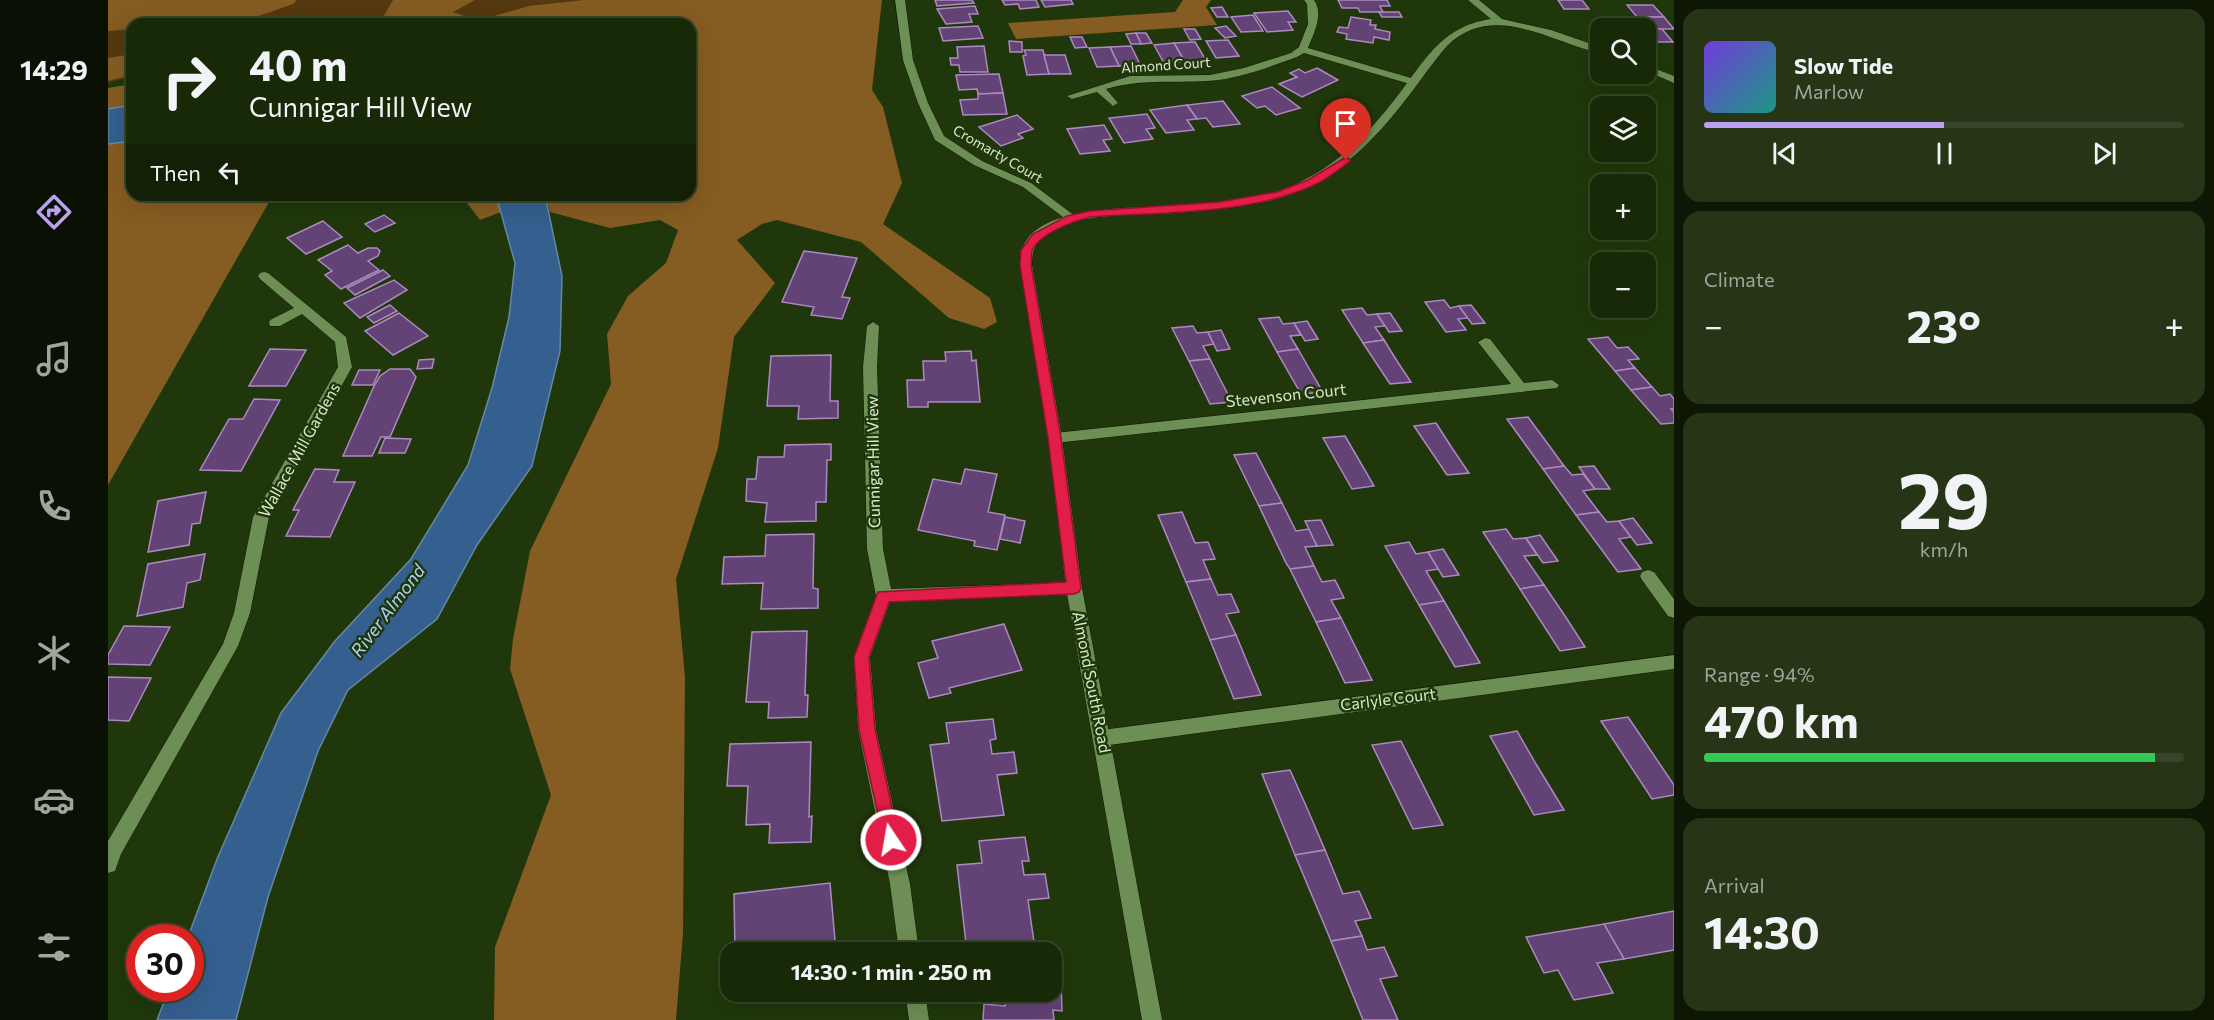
<!DOCTYPE html>
<meta charset="utf-8">
<style>
body{margin:0;font-family:Commissioner,sans-serif;background:#253516;color:#f1f3f6;height:100vh;display:flex;flex-direction:column;font-size:22px;white-space:nowrap}
*{box-sizing:border-box;margin:0}
p{font-size:20px;color:#9fa69c}
.icon{flex:none;width:33px;height:33px;fill:none;stroke:currentColor;stroke-width:2;stroke-linecap:round;stroke-linejoin:round}
.map{position:relative;flex:1;overflow:hidden}
.side{display:flex;flex-direction:column;gap:9px;padding:9px;background:#0d1704;width:540px}
.side>*{flex:none}
.guide{position:absolute;left:18px;top:18px;width:570px;height:183px;border-radius:18px;box-shadow:0 6px 24px #0002,0 0 0 2px #364529;background:#182908;color:#f1f3f6;overflow:hidden}
.controls{position:absolute;left:1482px;top:18px;display:grid;gap:12px}
.controls a{display:grid;place-items:center;width:66px;height:66px;border-radius:12px;background:#182908;box-shadow:0 6px 24px #0002,0 0 0 2px #364529;font-size:30px}
.speed{position:absolute;left:18px;top:924px;display:flex;gap:12px;font-size:30px;font-weight:700;text-align:center}
.speed>*{display:grid;place-content:center;width:78px;height:78px;border-radius:50%;background:#182908;box-shadow:0 6px 24px #0002,0 0 0 2px #364529;line-height:1}
.speed .limit{border:9px solid #d22;background:#fff;color:#111}
.pin{position:absolute;display:grid;place-items:center;width:51px;height:51px;color:#fff;margin:-62px -26px;border-radius:50% 50% 50% 0;rotate:-45deg;box-shadow:0 0 6px #0007}
.pin .icon{rotate:45deg}
.me{position:absolute;width:66px;margin:-33px;rotate:348deg;stroke-linejoin:round;filter:drop-shadow(0 0 4px #0008)}
.turn{display:flex;align-items:center;gap:21px;height:126px;padding:0 24px;font-size:27px}
.turn .icon{width:78px;height:78px;stroke-width:2.5}
.turn b{display:block;font-size:42px;line-height:51px}
.then{display:flex;align-items:center;height:57px;padding:0 24px;background:#0003;gap:12px;font-size:22px}
.big{font-size:45px;font-weight:700;line-height:1.1}
.side .widget{flex:1;display:flex;flex-direction:column;justify-content:center;gap:9px;min-width:0;padding:0 21px;border-radius:18px;background:#253516}
.side .dial{align-items:center;gap:0}
.dial b{font-size:78px;line-height:1}
.song{display:flex;align-items:center;gap:18px}
.cover{width:72px;height:72px;border-radius:9px;background:linear-gradient(135deg,hsl(260 70% 55%),hsl(170 70% 35%))}
.played{height:6px;border-radius:3px;background:linear-gradient(90deg,#bca0f2 50%,#364529 50%)}
.keys{display:flex;justify-content:space-around;direction:ltr}
.heat{display:flex;justify-content:space-between;align-items:center;font-size:33px;direction:ltr}
.charge{height:9px;border-radius:4px;background:linear-gradient(90deg,#34c759 94%,#364529 0)}
.trip{position:absolute;left:612px;top:942px;width:342px;height:60px;border-radius:18px;background:#182908;box-shadow:0 6px 24px #0002,0 0 0 2px #364529;font-weight:700;line-height:60px;text-align:center}
main{display:flex;flex:1;min-height:0}
.tabs{display:flex;flex-direction:column;width:108px;justify-content:space-around;align-items:center;background:#0a1003;color:#9fa69c}
.tabs .icon{width:42px;height:42px}
.tabs .selected{color:#bca0f2}
.tabs b{font-size:27px;color:#f1f3f6}
.map>svg:first-child{display:block}
.green{fill:#54380f}
.forest{fill:#855c22}
.water{fill:#355f8f;stroke:#6689a1;stroke-width:1.5}
.building{fill:#634275;stroke:#ad89c2;stroke-width:1.5}
.lines{fill:none;stroke-linecap:round;stroke-linejoin:round}
.minor-casing{stroke:#0d1c01;stroke-width:1}
.tertiary-casing{stroke:#0d1c01;stroke-width:1}
.minor{fill:#6d8e54;fill-rule:evenodd}
.tertiary{fill:#6d8e54;fill-rule:evenodd}
.route{fill:#e11d48;stroke:#92132f;stroke-width:1.5}
.labels{text-anchor:middle;stroke-width:5;stroke-linejoin:round;paint-order:stroke}
.far-street-label{font-size:14px;fill:#d8eacc;stroke:#20370b}
.street-label{font-size:16px;fill:#d8eacc;stroke:#20370b}
.water-label{font-size:18px;font-style:italic;fill:#add2fd;stroke:#20370b}
</style>
<main>
<nav class="tabs">
<b>14:29</b>
<svg class="icon selected" aria-label="directions" viewBox="0 0 24 24"><path d="M12 3l9 9-9 9-9-9zM9 14v-3h6M13 9l2 2-2 2"/></svg>
<svg class="icon" aria-label="music" viewBox="0 0 24 24"><path d="M9 18V5l10-2v13"/><circle cx="6" cy="18" r="3"/><circle cx="16" cy="16" r="3"/></svg>
<svg class="icon" aria-label="phone" viewBox="0 0 24 24"><path d="M5 4h4l2 5-3 2q2 4 5 5l2-3 5 2v4C11 20 4 13 5 4z"/></svg>
<svg class="icon" aria-label="climate" viewBox="0 0 24 24"><path d="M12 3v18M4 7l16 10M4 17L20 7"/></svg>
<svg class="icon" aria-label="car" viewBox="0 0 24 24"><path d="M5 17H2v-5l4-1 3-4h7l3 4 3 1v5h-3M9 17h6M6 11h13"/><circle cx="7" cy="17" r="2"/><circle cx="17" cy="17" r="2"/></svg>
<svg class="icon" aria-label="filters" viewBox="0 0 24 24"><path d="M4 7h16M4 17h16"/><circle cx="9" cy="7" r="2"/><circle cx="15" cy="17" r="2"/></svg>
</nav>
<div class="map">
<svg width="1566" height="1020" viewBox="0 0 1566 1020">
<rect width="100%" height="100%" fill="#20370b"/>
<!-- green -->
<polygon class="green" points="0,0 558,0 416,24 24,24 24,77 0,83"/>
<!-- forest -->
<g class="forest">
<polygon points="0,0 189,0 185,4 148,17 78,24 24,24 24,29 0,31"/>
<polygon points="285,0 367,0 345,12 359,17 379,18 421,6 476,0 774,0 764,90 775,107 794,183 775,224 882,298 889,322 876,329 841,318 753,242 669,220 654,224 629,240 667,283 626,337 610,448 568,579 577,677 575,933 568,1020 386,1020 387,947 443,795 402,669 405,639 422,551 503,384 499,334 520,296 558,263 570,230 552,220 502,228 442,212 437,195 582,195 582,24 261,24 275,17"/>
<polygon points="1075,0 1103,0 1098,7 1109,25 908,39 900,23 1067,12"/>
<polygon points="24,54 24,75 0,81 0,58"/>
<polygon points="24,84 24,105 0,109 0,88"/>
<polygon points="24,141 24,195 165,195 0,485 0,144"/>
<polygon points="353,195 388,195 393,212 372,220"/>
</g>
<!-- water -->
<g class="water">
<polygon points="24,105 24,141 0,144 0,109"/>
<polygon points="388,195 437,195 454,276 452,351 424,466 369,545 329,619 240,690 210,751 160,897 128,1020 49,1020 61,989 82,988 82,938 80,937 109,859 173,713 227,641 303,559 360,465 384,388 401,317 407,263"/>
</g>
<!-- building -->
<g class="building">
<polygon points="827,0 864,0 866,3 829,6"/>
<polygon points="894,0 928,0 931,7 912,9 910,4 897,5"/>
<polygon points="933,0 963,0 965,4 937,7"/>
<polygon points="1230,0 1279,0 1282,6 1272,6 1275,12 1252,12 1250,8 1234,8"/>
<polygon points="1450,0 1474,0 1481,9 1456,9"/>
<polygon points="1519,5 1545,5 1556,17 1529,17"/>
<polygon points="867,6 870,14 861,14 864,22 838,24 829,9"/>
<polygon points="1114,7 1120,17 1109,17 1103,8"/>
<polygon points="1180,11 1188,22 1180,22 1185,30 1159,32 1146,13"/>
<polygon points="1271,12 1291,12 1294,17 1274,17"/>
<polygon points="1145,15 1155,31 1133,32 1123,17"/>
<polygon points="1243,17 1263,20 1262,25 1268,25 1267,29 1282,32 1281,40 1266,37 1265,43 1238,39 1239,34 1229,32 1231,27 1240,28"/>
<polygon points="1529,17 1556,17 1566,29 1540,29"/>
<polygon points="870,26 875,38 835,41 831,28"/>
<polygon points="1118,26 1128,36 1117,38 1107,28"/>
<polygon points="1076,29 1087,29 1093,39 1082,40"/>
<polygon points="1538,29 1554,29 1565,42 1538,42"/>
<polygon points="1028,33 1038,33 1044,43 1033,44"/>
<polygon points="1028,33 1033,44 1023,44 1018,34"/>
<polygon points="962,37 974,37 979,47 967,48"/>
<polygon points="1120,40 1131,56 1108,58 1098,41"/>
<polygon points="901,41 914,42 914,52 902,52"/>
<polygon points="1087,42 1098,60 1077,62 1066,43"/>
<polygon points="1066,43 1077,62 1056,63 1046,45"/>
<polygon points="876,46 880,72 852,72 851,65 843,65 842,58 850,58 849,47"/>
<polygon points="1023,46 1032,64 1011,66 1002,47"/>
<polygon points="1002,47 1011,66 989,67 981,48"/>
<polygon points="916,50 935,50 941,74 919,75 915,56 918,55"/>
<polygon points="936,55 957,55 963,74 941,74"/>
<polygon points="1209,68 1230,80 1194,97 1171,84 1189,77 1182,73 1191,69 1197,73"/>
<polygon points="891,74 895,93 870,94 869,89 851,90 848,75"/>
<polygon points="1164,87 1192,108 1168,115 1157,106 1149,108 1134,96"/>
<polygon points="895,93 899,114 855,115 852,100 870,99 870,94"/>
<polygon points="1115,101 1132,124 1105,127 1098,118 1089,119 1079,105"/>
<polygon points="1079,105 1089,119 1079,120 1086,130 1058,133 1042,110"/>
<polygon points="1039,114 1047,128 1038,129 1045,139 1016,143 1001,118"/>
<polygon points="909,115 925,129 910,134 915,138 893,146 871,127"/>
<polygon points="996,125 1004,139 995,140 1002,151 972,154 959,129"/>
<polygon points="276,215 287,223 267,232 257,224"/>
<polygon points="215,221 234,237 198,254 179,238"/>
<polygon points="240,245 250,253 260,248 269,248 272,251 270,256 260,261 271,270 233,289 217,275 224,271 210,260"/>
<polygon points="696,251 749,258 734,297 742,298 734,319 703,315 706,307 674,302"/>
<polygon points="275,270 282,276 247,295 239,288"/>
<polygon points="286,280 299,290 252,318 236,303"/>
<polygon points="1336,300 1342,308 1351,306 1360,318 1350,319 1358,330 1338,332 1317,302"/>
<polygon points="282,305 289,311 266,323 259,317"/>
<polygon points="1363,305 1377,323 1364,324 1351,306"/>
<polygon points="1254,308 1259,315 1269,314 1277,326 1267,327 1276,340 1255,343 1234,310"/>
<polygon points="291,313 320,336 285,355 257,331"/>
<polygon points="1282,313 1294,331 1281,332 1269,314"/>
<polygon points="1171,317 1175,324 1186,323 1193,335 1182,336 1190,349 1169,352 1151,319"/>
<polygon points="1199,321 1210,339 1197,341 1186,323"/>
<polygon points="1085,326 1089,333 1100,332 1106,344 1095,346 1102,359 1081,361 1064,328"/>
<polygon points="1113,330 1122,349 1109,351 1100,332"/>
<polygon points="1500,337 1509,348 1520,347 1531,359 1520,360 1527,368 1507,371 1480,339"/>
<polygon points="1276,340 1289,361 1303,382 1282,384 1255,343"/>
<polygon points="162,349 198,350 178,386 141,386"/>
<polygon points="1190,349 1202,370 1215,392 1193,394 1169,352"/>
<polygon points="863,351 864,361 868,360 872,402 820,402 820,407 800,407 799,380 816,380 815,361 838,361 837,352"/>
<polygon points="723,355 722,401 730,401 730,418 690,419 691,406 659,406 663,356"/>
<polygon points="326,359 324,368 309,369 311,360"/>
<polygon points="1102,359 1112,379 1124,402 1102,404 1081,361"/>
<polygon points="1527,368 1544,387 1523,390 1507,371"/>
<polygon points="282,369 302,369 308,377 282,437 273,437 264,456 235,456 266,386 272,376"/>
<polygon points="251,370 272,370 265,385 244,385"/>
<polygon points="1544,387 1552,396 1562,394 1566,399 1566,409 1563,409 1566,412 1566,423 1553,424 1523,390"/>
<polygon points="146,399 172,400 133,471 92,470 121,419 135,419"/>
<polygon points="1420,417 1437,440 1456,466 1435,469 1399,419"/>
<polygon points="1328,423 1344,448 1361,473 1339,475 1306,426"/>
<polygon points="1237,436 1251,460 1266,486 1244,489 1215,438"/>
<polygon points="277,438 303,439 297,453 271,453"/>
<polygon points="723,444 723,460 719,460 718,502 708,502 708,521 657,522 659,503 638,501 639,479 648,479 650,457 676,457 677,445"/>
<polygon points="1148,453 1160,476 1174,503 1151,506 1126,455"/>
<polygon points="1456,466 1464,475 1475,474 1487,489 1475,491 1491,512 1468,515 1435,469"/>
<polygon points="1486,466 1502,489 1487,489 1471,467"/>
<polygon points="207,469 231,470 226,482 247,482 222,537 178,536 191,510 185,510"/>
<polygon points="857,469 889,474 880,512 897,515 889,550 866,546 867,541 810,530 825,479 853,484"/>
<polygon points="98,492 92,523 84,524 81,545 40,552 50,501"/>
<polygon points="1174,503 1188,531 1201,529 1209,546 1197,547 1206,566 1182,569 1178,563 1151,506"/>
<polygon points="1074,512 1087,543 1100,542 1107,559 1095,560 1103,579 1078,582 1050,515"/>
<polygon points="1491,512 1499,522 1511,521 1523,537 1511,539 1533,569 1510,572 1468,515"/>
<polygon points="897,517 917,521 912,543 892,539"/>
<polygon points="1525,518 1544,543 1529,545 1511,521"/>
<polygon points="1213,520 1225,545 1209,546 1197,521"/>
<polygon points="1398,529 1405,539 1418,538 1429,555 1416,556 1436,585 1412,589 1375,532"/>
<polygon points="706,534 705,588 710,589 710,608 653,609 655,583 614,584 616,557 657,556 658,535"/>
<polygon points="1432,535 1450,561 1435,563 1418,538"/>
<polygon points="1301,542 1308,554 1320,552 1331,569 1318,571 1336,601 1311,605 1277,546"/>
<polygon points="1335,549 1351,575 1335,577 1320,552"/>
<polygon points="97,554 92,580 79,583 75,607 29,616 40,564"/>
<polygon points="1206,566 1214,582 1227,580 1236,598 1223,600 1233,618 1208,622 1182,569"/>
<polygon points="1103,579 1110,595 1123,594 1131,612 1118,614 1128,635 1102,640 1078,582"/>
<polygon points="1436,585 1457,616 1477,647 1452,651 1412,589"/>
<polygon points="1336,601 1372,663 1347,667 1311,605"/>
<polygon points="1233,618 1264,680 1237,683 1208,622"/>
<polygon points="896,624 914,670 841,688 843,693 821,698 810,663 830,658 824,641"/>
<polygon points="16,626 62,627 42,665 0,664 0,655"/>
<polygon points="699,631 697,695 700,695 699,717 660,718 661,702 638,702 644,632"/>
<polygon points="1128,635 1140,664 1153,695 1126,699 1102,640"/>
<polygon points="0,677 43,678 21,721 0,720"/>
<polygon points="1520,717 1566,785 1566,795 1544,799 1493,721"/>
<polygon points="885,719 888,739 882,740 884,754 906,752 909,773 889,775 896,815 834,821 822,745 841,743 838,723"/>
<polygon points="1409,731 1428,764 1456,810 1426,815 1382,736"/>
<polygon points="1293,741 1335,825 1305,829 1264,745"/>
<polygon points="703,742 701,817 704,816 703,842 661,843 662,824 638,825 640,786 619,786 622,744"/>
<polygon points="1182,770 1199,808 1217,850 1187,855 1154,774"/>
<polygon points="917,837 921,861 914,861 916,875 937,874 941,898 920,900 927,949 859,952 849,865 874,863 871,841"/>
<polygon points="1217,850 1235,894 1251,891 1263,918 1247,921 1254,936 1223,941 1187,855"/>
<polygon points="722,883 728,952 627,952 626,894"/>
<polygon points="1566,911 1566,950 1516,959 1496,924"/>
<polygon points="1496,924 1516,959 1489,963 1505,993 1466,1000 1450,970 1436,973 1418,937"/>
<polygon points="1254,936 1259,950 1276,947 1289,976 1272,979 1290,1020 1255,1020 1223,941"/>
<polygon points="944,982 953,983 954,1011 945,1010 946,1020 875,1020 876,1004 897,1006 898,992 944,992"/>
</g>
<g class="lines">
<!-- minor casing -->
<g class="minor-casing">
<g id="minor">
<polygon points="787,0 797,0 805,60 820,103 836,136 874,161 923,183 967,216 967,220 959,220 915,187 866,165 827,140 810,103 795,60"/>
<path d="M1196 0H1206C1216 14 1206 33 1200 48L1310 80V84H1302L1196 53 1189 57C1161 67 1130 79 1100 81 1064 83 1033 79 998 89L1010 103 1005 106 989 92 964 99 959 96 1022 76 1102 75 1136 68 1183 53 1191 47 1200 24 1199 4Z"/>
<polygon points="156,272 160,273 238,337 244,367 161,517 142,613 130,646 13,854 7,871 0,873 0,841 115,644 126,613 145,517 230,367 227,342 194,314 172,326 162,326 161,323 162,320 186,308 152,279 150,276 152,273"/>
<polygon points="765,322 771,326 769,367 775,549 783,589 966,582 972,583 974,588 972,593 966,594 782,602 762,657 768,729 802,884 811,952 791,952 782,884 750,729 746,657 768,596 759,549 755,367 759,326"/>
<polygon points="1377,338 1382,339 1416,383 1444,380 1451,385 1449,388 947,443 940,438 947,433 1403,384 1370,342"/>
<polygon points="1540,570 1546,572 1566,599 1566,618 1560,616 1534,580 1532,576 1534,572"/>
<polygon points="1566,655 1566,669 994,746 988,744 985,738 988,732 994,730"/>
<polygon points="797,992 817,992 821,1020 801,1020"/>
</g>
</g>
<!-- tertiary casing -->
<g class="tertiary-casing">
<g id="tertiary">
<path d="M1360 0H1371L1394 19 1443 30 1492 47V53C1442 42 1385 1 1339 46 1330 56 1322 67 1314 78 1273 134 1228 187 1157 202 1127 208 1097 211 1067 213 1029 216 921 208 924 265L954 438 974 588 1054 1020H1034L958 588 940 438 912 265C909 202 1024 209 1066 206 1097 204 1130 202 1160 194 1211 180 1247 148 1280 108 1313 69 1328 27 1383 19Z"/>
<polygon points="1538,65 1566,76 1566,83 1538,71"/>
</g>
</g>
<!-- minor -->
<use href="#minor" class="minor"/>
<!-- tertiary -->
<use href="#tertiary" class="tertiary"/>
</g>
<!-- route -->
<path class="route" d="M1238 157 1243 160 1241 162C1230 170 1218 180 1206 185 1141 215 1053 212 982 217 966 221 930 234 924 251 923 254 924 261 923 265L953 438 973 588 971 592 966 594 781 602 761 657 767 729 791 840 789 846 783 848 777 846 751 729 746 657 770 592 958 582 940 438 912 265 913 250 925 234 959 216 982 211 1111 202 1169 192 1200 180Z"/>
<g class="labels">
<!-- far-street labels -->
<g class="far-street-label">
<text transform="translate(1058 65) rotate(-4)" y="5">Almond Court</text>
<text transform="translate(890 154) rotate(30)" y="5">Cromarty Court</text>
</g>
<!-- street labels -->
<g class="street-label">
<text transform="translate(1178 395) rotate(-6)" y="6">Stevenson Court</text>
<text transform="translate(191 450) rotate(-61)" y="6">Wallace Mill Gardens</text>
<text transform="translate(765 462) rotate(-91)" y="6">Cunnigar Hill View</text>
<text transform="translate(984 682) rotate(79)" y="6">Almond South Road</text>
<text transform="translate(1280 699) rotate(-7)" y="6">Carlyle Court</text>
</g>
<!-- water labels -->
<g class="water-label">
<text transform="translate(280 611) rotate(-53)" y="6">River Almond</text>
</g>
</g>
</svg>
<div class="controls">
<a><svg class="icon" aria-label="search" viewBox="0 0 24 24"><circle cx="10" cy="10" r="6"/><path d="M15 15l6 6"/></svg></a>
<a><svg class="icon" aria-label="layers" viewBox="0 0 24 24"><path d="M12 4l9 5-9 5-9-5zM3 14l9 5 9-5"/></svg></a>
<a>+</a>
<a>−</a>
</div>
<div class="speed"><div class="limit">30</div></div>
<div class="pin" style="left:1238px;top:160px;background:#d93025"><svg class="icon" aria-label="arrive" viewBox="0 0 24 24"><path d="M6 21V4h12l-3 4 3 4H6"/></svg></div>
<svg class="me" style="left:783px;top:840px" viewBox="-20 -20 40 40"><circle r="17" fill="#e11d48" stroke="#fff" stroke-width="3"/><path d="M0-11L8 9 0 5-8 9z" fill="#fff"/></svg>
<div class="trip">14:30 · 1 min · 250 m</div>
<div class="guide">
<div class="turn"><svg class="icon" aria-label="right" viewBox="0 0 24 24"><path d="M7 20v-9h11M14 6l5 5-5 5"/></svg><div><b>40 m</b>Cunnigar Hill View</div></div>
<div class="then">Then<svg class="icon" aria-label="left" viewBox="0 0 24 24"><path d="M17 20v-9H6M10 6l-5 5 5 5"/></svg></div>
</div>
</div>
<section class="side">
<div class="widget">
<div class="song"><i class="cover"></i><div><b>Slow Tide</b><p>Marlow</p></div></div>
<div class="played"></div>
<div class="keys"><svg class="icon" aria-label="previous" viewBox="0 0 24 24"><path d="M18 5L8 12l10 7zM5 5v14"/></svg><svg class="icon" aria-label="pause" viewBox="0 0 24 24"><path d="M8 5v14M16 5v14"/></svg><svg class="icon" aria-label="next" viewBox="0 0 24 24"><path d="M6 5l10 7-10 7zM19 5v14"/></svg></div>
</div>
<div class="widget"><p>Climate</p>
<div class="heat"><a>−</a><b class="big">23°</b><a>+</a></div>
</div>
<div class="widget dial"><b>29</b><p>km/h</p></div>
<div class="widget"><p>Range · 94%</p><b class="big">470 km</b><div class="charge"></div></div>
<div class="widget"><p>Arrival</p><b class="big">14:30</b></div>
</section>
</main>
